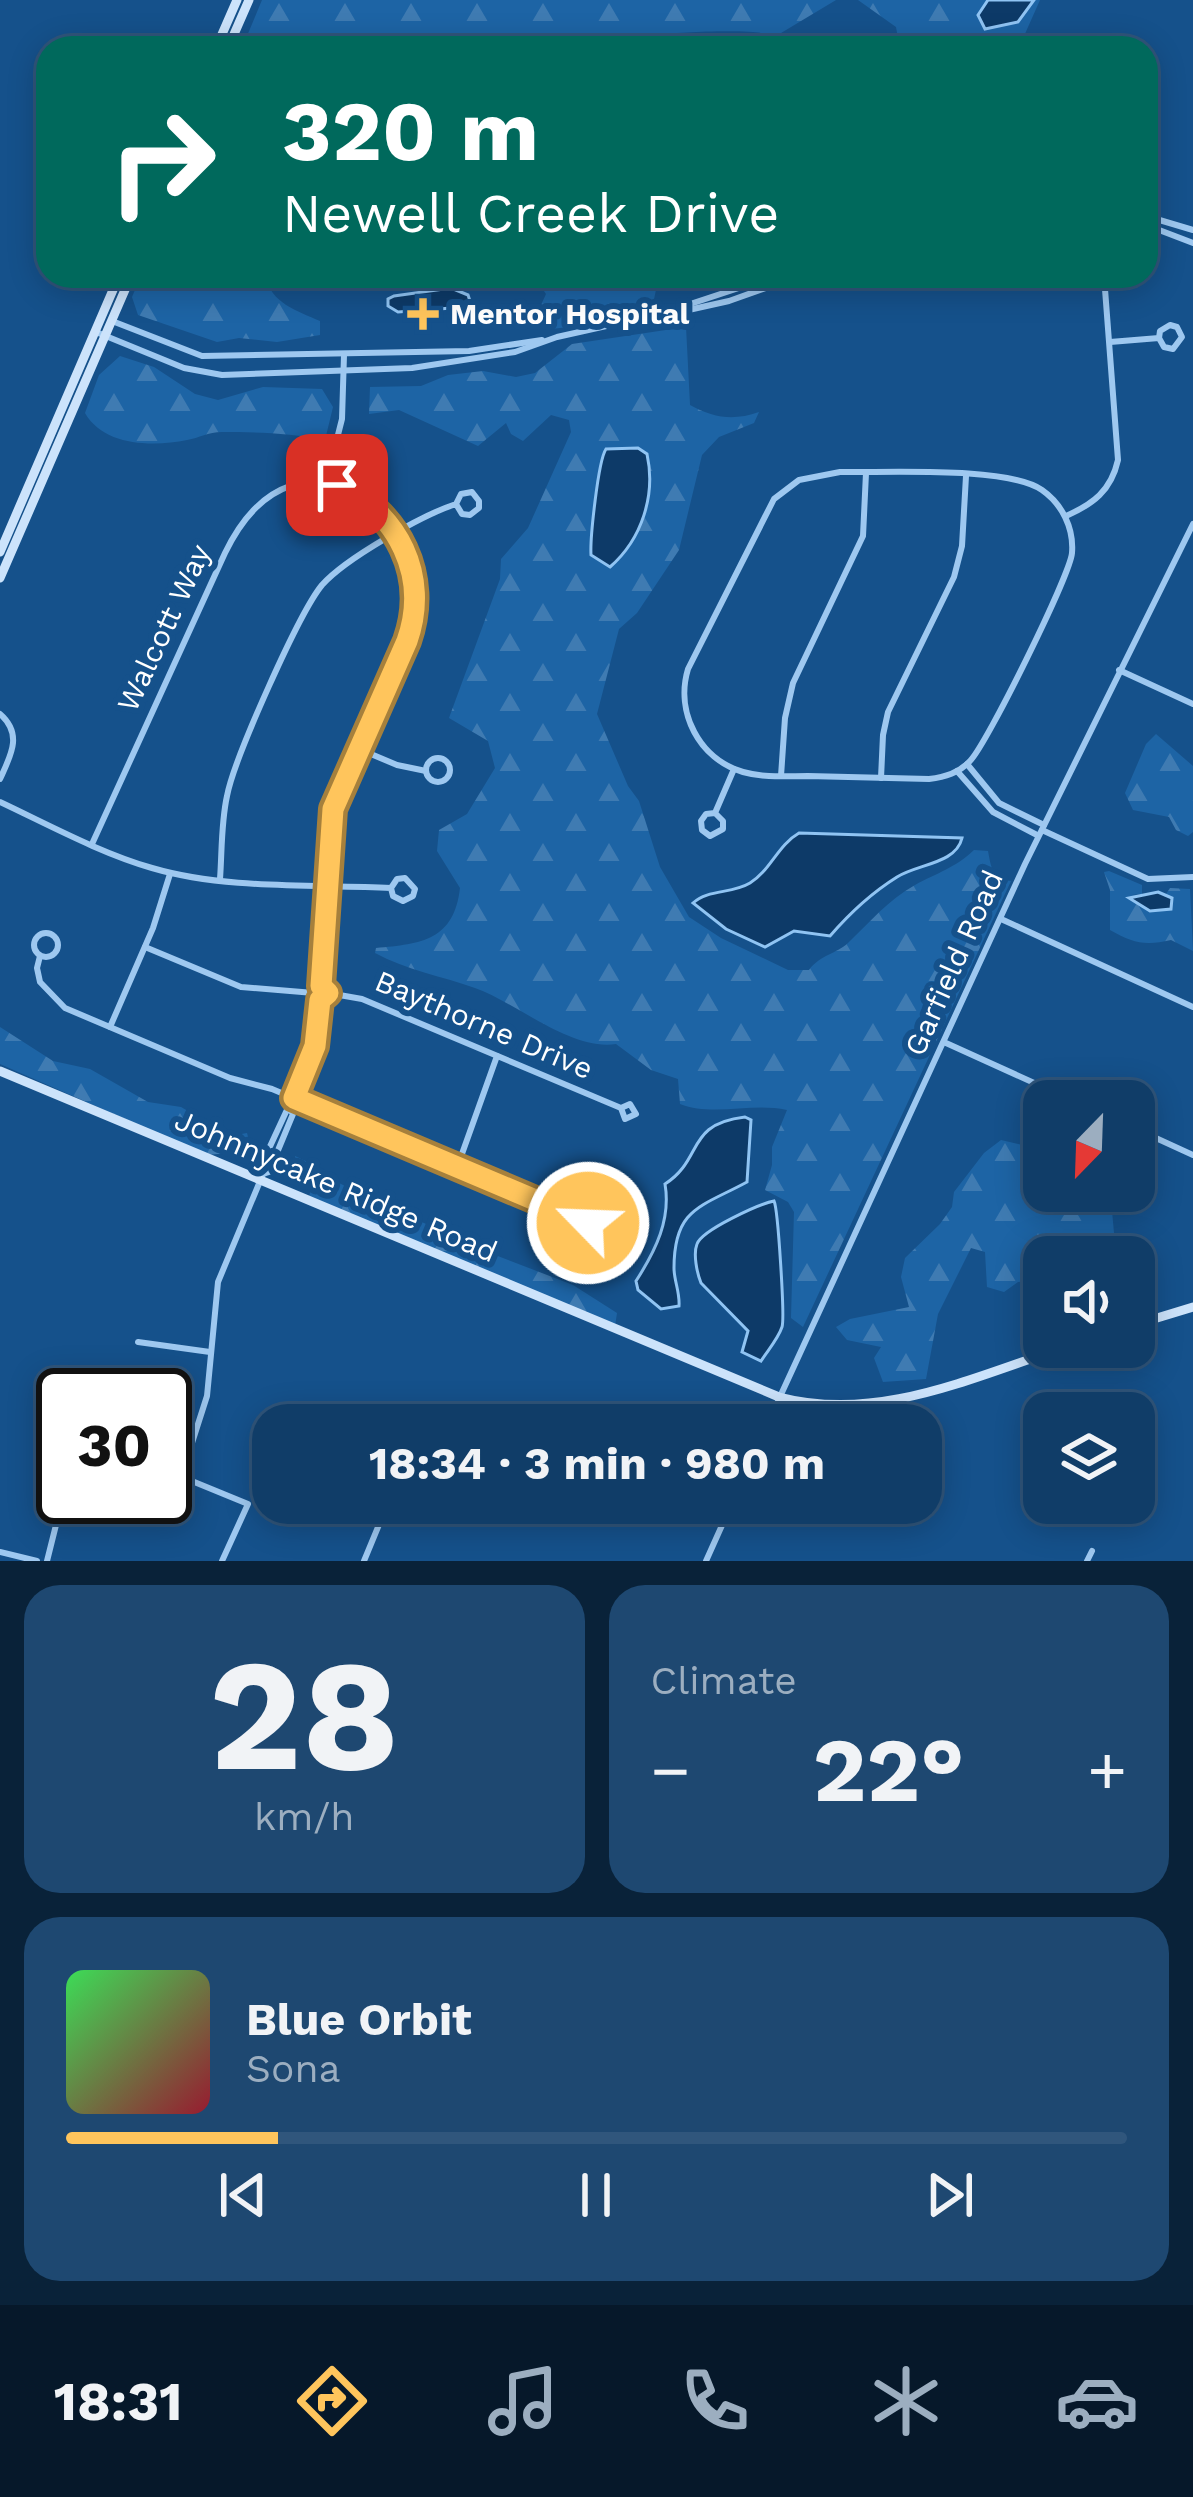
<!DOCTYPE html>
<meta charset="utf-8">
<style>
body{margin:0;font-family:"Work Sans",sans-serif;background:#1e4871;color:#f1f3f6;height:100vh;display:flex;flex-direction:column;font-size:45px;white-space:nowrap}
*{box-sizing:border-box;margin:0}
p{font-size:39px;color:#9caec0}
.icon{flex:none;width:66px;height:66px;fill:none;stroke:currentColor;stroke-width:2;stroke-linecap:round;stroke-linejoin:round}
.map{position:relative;height:1561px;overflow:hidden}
.sheet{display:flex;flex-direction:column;gap:24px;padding:24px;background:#092239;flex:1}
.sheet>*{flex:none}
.top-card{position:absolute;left:36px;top:36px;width:1122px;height:252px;border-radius:36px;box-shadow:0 6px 30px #0003,0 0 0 3px #30567c;background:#00695c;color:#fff;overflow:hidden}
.needle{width:78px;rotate:203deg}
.fabs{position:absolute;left:1023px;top:1080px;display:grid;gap:24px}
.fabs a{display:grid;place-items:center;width:132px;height:132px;border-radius:24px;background:#103d68;box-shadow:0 6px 30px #0003,0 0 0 3px #30567c;font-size:60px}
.speed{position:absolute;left:36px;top:1368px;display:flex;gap:24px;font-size:60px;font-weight:700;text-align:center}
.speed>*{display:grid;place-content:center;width:156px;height:156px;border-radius:50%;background:#103d68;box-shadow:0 6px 30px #0003,0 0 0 3px #30567c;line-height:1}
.speed .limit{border:6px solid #111;border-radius:18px;background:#fff;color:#111}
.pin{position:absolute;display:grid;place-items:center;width:102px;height:102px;color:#fff;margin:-51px;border-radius:24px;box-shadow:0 6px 18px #0006}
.me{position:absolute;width:132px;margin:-66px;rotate:294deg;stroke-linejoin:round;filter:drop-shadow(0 0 9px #0008)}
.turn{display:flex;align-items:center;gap:42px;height:252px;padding:0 48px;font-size:54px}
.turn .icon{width:156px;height:156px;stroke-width:2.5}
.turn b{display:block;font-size:84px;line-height:102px}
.big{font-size:90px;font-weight:700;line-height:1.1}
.sheet .tile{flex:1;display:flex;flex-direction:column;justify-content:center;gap:18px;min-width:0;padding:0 42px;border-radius:36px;background:#1e4871}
.sheet .dial{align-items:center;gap:0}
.dial b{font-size:156px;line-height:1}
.song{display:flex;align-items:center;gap:36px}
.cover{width:144px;height:144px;border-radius:18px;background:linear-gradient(135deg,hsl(130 70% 55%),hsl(350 70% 35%))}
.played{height:12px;border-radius:6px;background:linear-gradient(90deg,#ffc55c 20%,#30567c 20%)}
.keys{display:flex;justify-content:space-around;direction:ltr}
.heat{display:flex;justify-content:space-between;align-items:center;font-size:66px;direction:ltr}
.sheet .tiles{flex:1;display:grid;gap:24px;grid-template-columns:1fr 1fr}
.tile:last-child{grid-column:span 2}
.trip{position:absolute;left:252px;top:1404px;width:690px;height:120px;border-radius:36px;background:#103d68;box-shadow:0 6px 30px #0003,0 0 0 3px #30567c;font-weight:700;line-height:120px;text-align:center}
.menu{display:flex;height:192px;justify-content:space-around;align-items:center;background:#06182a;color:#9caec0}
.menu .icon{width:84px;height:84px}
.menu .on{color:#ffc55c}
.menu b{font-size:54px;color:#f1f3f6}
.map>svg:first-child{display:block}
.forest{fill:url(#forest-firs)}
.water{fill:#0d3a68;stroke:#90c4f3;stroke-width:3}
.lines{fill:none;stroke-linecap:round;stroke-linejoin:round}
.street{stroke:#9ec8f0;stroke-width:6}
.secondary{stroke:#cce3fb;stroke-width:9}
.route-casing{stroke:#a6803c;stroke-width:30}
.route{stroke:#ffc55c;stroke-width:21}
.poi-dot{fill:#ffc55c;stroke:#15518b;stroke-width:4.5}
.labels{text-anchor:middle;stroke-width:12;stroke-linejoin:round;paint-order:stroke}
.poi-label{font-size:30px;font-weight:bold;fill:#fff;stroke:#15518b;text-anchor:start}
.street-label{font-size:30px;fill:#fff;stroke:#15518b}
</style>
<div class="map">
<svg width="1193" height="1561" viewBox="0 0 1193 1561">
<defs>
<pattern id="forest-firs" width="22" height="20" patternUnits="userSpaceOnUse" patternTransform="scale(3)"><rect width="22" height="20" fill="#1d64a5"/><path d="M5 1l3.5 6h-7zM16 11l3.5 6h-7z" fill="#3f7bb2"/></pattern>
</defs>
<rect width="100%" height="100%" fill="#15518b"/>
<!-- forest -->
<g class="forest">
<path d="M262 0H836L766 42 761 33C751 30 671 31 659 36L655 48H242Z"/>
<polygon points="858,0 1040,0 1020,45 971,40 960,48 900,48 896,27"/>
<path d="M141 276H265C271 303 297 311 320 321V335L277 342 239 338 217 342 138 315 132 297Z"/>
<polygon points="534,276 657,276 658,280 653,304 600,321 592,318 586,308 578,314 577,326 551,329 541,305 546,294"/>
<path d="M686 327 690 405C713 418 734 421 759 412L754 423 719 437 702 455 679 550 637 613 619 629 597 714 628 786 639 801 660 867 689 917 721 938 788 970H809C820 955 836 954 848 943 870 922 888 900 915 885 937 873 955 868 974 850L988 851C991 867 992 879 1011 881L803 1327 791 1318 794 1212 788 1202 765 1190 772 1165V1147L787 1110C752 1102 714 1117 680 1104L678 1079 651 1070 616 1044C571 1051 517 1003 475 988 441 976 407 970 375 953L376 948C422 944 454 940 460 888L437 851 439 830 467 814 495 768 488 741 449 718 500 579 501 559 528 528 571 432 569 420 551 415 523 441 511 434 506 423 478 446 399 410 369 414 370 387 421 386 448 375 483 371 516 377 535 373 572 344Z"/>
<path d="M120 356 154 367 195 394 218 400 263 387 322 389 333 407 325 440C291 433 256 432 222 432 208 432 199 438 187 440 152 447 104 446 85 413L99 375Z"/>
<polygon points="1156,734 1193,766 1193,832 1188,836 1176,830 1169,817 1133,810 1125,793 1146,744"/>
<path d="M1109 871 1142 885V894L1131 895 1172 898 1166 894 1170 888 1190 889 1193 951 1171 940C1145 946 1133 943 1110 930V890L1104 872Z"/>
<polygon points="0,1027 53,1061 90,1069 148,1102 181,1107 231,1136 247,1133 250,1145 239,1152 207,1155 0,1064"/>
<polygon points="1001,1140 1027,1146 1044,1158 1044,1191 1098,1191 1111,1200 1114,1233 1139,1241 1147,1254 1146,1265 1134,1274 1134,1257 1044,1257 1044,1279 1018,1282 1004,1292 987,1287 985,1252 971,1248 938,1314 926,1379 883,1382 874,1358 881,1347 847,1340 836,1327 850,1319 909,1307 901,1277 905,1258 940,1224 952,1207 954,1192 984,1153"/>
<polygon points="295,1156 318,1167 323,1175 371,1199 490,1253 573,1285 617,1313 615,1326 309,1197 313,1180 298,1171"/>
</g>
<!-- water -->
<g class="water">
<polygon points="988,0 1034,0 1018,22 985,29 978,15"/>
<polygon points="451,288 468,295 470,301 465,307 398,312 388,306 388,299 394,296"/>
<path d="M638 448 647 454C656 495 642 539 610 567L591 555C590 539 598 461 606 449Z"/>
<path d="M799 833 962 838C956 864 917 864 897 877 873 892 849 914 830 936L794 931 765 947 726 929 693 903C708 889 732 894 750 883 770 871 778 845 799 833Z"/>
<polygon points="1158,892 1172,898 1171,909 1150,911 1129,898"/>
<path d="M745 1117 751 1120 747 1182C701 1207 674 1208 674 1268 674 1281 680 1292 679 1306L661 1309 638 1290 636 1281C656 1250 671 1219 665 1184 704 1159 685 1124 745 1117Z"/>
<path d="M774 1201C778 1209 785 1318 782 1327 778 1339 768 1350 761 1361L742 1352 748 1331 701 1283C697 1273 693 1254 697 1244 702 1230 759 1204 774 1201Z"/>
</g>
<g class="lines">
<!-- street -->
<g class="street">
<polyline points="1146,216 1193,230"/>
<polyline points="1146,225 1193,243"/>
<polyline points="675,313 729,301 799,276"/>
<polyline points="112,321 202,356 469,351 542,340"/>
<polyline points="96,332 184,368 222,375 412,368 515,352 557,337 660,314 775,276"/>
<polyline points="1110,342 1159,338 1164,347 1173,349 1182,337 1177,327 1170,325 1160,331 1159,338"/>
<path d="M840 472C886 473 1007 466 1042 490 1062 504 1074 528 1072 553 1070 575 987 744 970 761 959 773 945 777 929 779 888 778 848 777 808 776 787 776 764 778 743 772 699 759 675 712 688 669L774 499 799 480Z"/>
<polyline points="326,482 342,419 344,355"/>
<path d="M1066 516C1093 504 1111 491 1118 460L1104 276"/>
<polyline points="1119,670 1193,704"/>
<path d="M0 714C23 734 11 755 0 779"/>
<polyline points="359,749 397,765 426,771"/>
<circle cx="438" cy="770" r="12"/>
<polyline points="967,764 999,803 1044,825"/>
<polyline points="957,771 993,812 1037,835"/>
<polyline points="781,776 785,718 793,683 863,536 866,473"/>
<polyline points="881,778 883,735 888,712 954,577 962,546 966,476"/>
<path d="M0 802C49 825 100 853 152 868 227 890 313 884 391 888L397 879 405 878 415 889 413 896 403 901 393 896 391 888"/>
<polyline points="715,813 723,821 723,829 710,836 702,830 701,821 706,814 715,813 734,769"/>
<polyline points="1042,830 1148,879 1193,877"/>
<path d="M92 844 225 553C298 401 450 522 407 641L333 809 321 986"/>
<path d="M220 879C222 852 221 823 227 796 234 759 299 613 322 585 345 559 422 515 456 504L461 494 472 492 479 501V508L470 515 462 514 456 504"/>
<polyline points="1001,919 1193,1007"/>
<circle cx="46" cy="945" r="12"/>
<polyline points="145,947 241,987 314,993"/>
<polyline points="40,956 37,968 40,982 65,1008 230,1078 272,1089 573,1216 578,1227 588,1223 584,1212 573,1216"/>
<circle cx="321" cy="993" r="7"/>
<polyline points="328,993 362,999 621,1108 630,1104 636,1114 625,1119 621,1108"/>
<polyline points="110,1027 153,928 170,874"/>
<polyline points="946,1043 1074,1101"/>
<polyline points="290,1110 293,1114 269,1172 263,1174 260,1168 311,1058 318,1033 320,1000"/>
<polyline points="1134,1128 1193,1155"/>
<polyline points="458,1165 497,1056"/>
<polyline points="138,1342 210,1352"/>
<polyline points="767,1425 1025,864 1193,524"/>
<polyline points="165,1470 248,1504 222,1561"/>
<polyline points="182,1474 207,1396 218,1282 263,1174"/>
<polyline points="0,1552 37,1561"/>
<polyline points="47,1561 63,1497"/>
<polyline points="364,1561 383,1515"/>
<polyline points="706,1561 732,1503"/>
<polyline points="1087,1561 1092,1551"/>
</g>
<!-- secondary -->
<g class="secondary">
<polyline points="216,48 237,0"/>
<polyline points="228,48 249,0"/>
<polyline points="0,552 119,276"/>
<polyline points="0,578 131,276"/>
<path d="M0 1071 779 1397C879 1423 972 1377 1066 1347"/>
<polyline points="1134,1325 1193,1307"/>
</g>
</g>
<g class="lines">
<!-- route casing -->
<g class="route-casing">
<path id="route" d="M337 485C398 512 430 576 407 641L333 809 321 986 328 993 320 1000 315 1046 294 1098 573 1216 584 1212 588 1223"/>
</g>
<!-- route -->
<use href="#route" class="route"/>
</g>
<!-- markers -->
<path class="poi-dot" d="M417 296h12v12h12v12h-12v12h-12v-12h-12v-12h12z"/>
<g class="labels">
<!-- poi labels -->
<g class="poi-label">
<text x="450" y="324">Mentor Hospital</text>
</g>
<!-- street labels -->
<g class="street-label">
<text transform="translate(164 628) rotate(-65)" y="10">Walcott Way</text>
<text transform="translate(954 963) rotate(-66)" y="10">Garfield Road</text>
<text transform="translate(484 1025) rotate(23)" y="10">Baythorne Drive</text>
<text transform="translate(336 1186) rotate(23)" y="10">Johnnycake Ridge Road</text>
</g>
</g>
</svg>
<div class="fabs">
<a><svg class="needle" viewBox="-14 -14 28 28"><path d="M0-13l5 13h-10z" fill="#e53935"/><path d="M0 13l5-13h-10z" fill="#9caec0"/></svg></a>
<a><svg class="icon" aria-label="sound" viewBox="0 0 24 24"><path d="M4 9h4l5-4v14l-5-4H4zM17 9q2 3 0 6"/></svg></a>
<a><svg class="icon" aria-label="layers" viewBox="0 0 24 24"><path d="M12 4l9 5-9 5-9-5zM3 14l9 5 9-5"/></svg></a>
</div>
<div class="speed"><div class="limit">30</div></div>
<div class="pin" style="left:337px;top:485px;background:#d93025"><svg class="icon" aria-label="arrive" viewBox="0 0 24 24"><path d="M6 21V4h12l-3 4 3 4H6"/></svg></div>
<svg class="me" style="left:588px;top:1223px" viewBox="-20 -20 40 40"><circle r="17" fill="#ffc55c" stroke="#fff" stroke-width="3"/><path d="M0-11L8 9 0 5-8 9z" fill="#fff"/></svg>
<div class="trip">18:34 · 3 min · 980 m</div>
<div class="top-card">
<div class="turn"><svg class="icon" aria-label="right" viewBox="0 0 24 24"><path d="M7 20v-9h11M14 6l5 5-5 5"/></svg><div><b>320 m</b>Newell Creek Drive</div></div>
</div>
</div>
<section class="sheet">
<div class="tiles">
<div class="tile dial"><b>28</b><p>km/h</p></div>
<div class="tile"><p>Climate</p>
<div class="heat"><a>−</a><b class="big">22°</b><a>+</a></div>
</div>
<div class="tile">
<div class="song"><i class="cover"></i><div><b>Blue Orbit</b><p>Sona</p></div></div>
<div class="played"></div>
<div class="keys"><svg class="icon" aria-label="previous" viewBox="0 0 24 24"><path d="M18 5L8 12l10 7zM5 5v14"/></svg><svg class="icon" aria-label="pause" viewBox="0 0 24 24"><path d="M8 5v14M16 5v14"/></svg><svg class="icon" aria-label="next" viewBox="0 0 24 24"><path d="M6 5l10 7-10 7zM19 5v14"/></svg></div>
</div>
</div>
</section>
<nav class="menu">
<b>18:31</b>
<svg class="icon on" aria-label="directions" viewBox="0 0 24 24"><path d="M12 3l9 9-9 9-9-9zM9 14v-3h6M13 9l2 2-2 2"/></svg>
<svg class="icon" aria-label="music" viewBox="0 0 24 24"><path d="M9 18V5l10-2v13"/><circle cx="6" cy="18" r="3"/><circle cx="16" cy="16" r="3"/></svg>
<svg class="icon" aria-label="phone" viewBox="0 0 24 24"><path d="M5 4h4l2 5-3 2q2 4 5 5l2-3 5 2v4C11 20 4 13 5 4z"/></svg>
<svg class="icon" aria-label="climate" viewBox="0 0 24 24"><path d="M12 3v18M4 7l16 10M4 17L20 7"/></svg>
<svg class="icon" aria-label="car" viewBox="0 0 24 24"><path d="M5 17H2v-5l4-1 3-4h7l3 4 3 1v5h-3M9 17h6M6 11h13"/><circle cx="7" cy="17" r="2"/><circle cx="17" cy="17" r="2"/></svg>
</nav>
